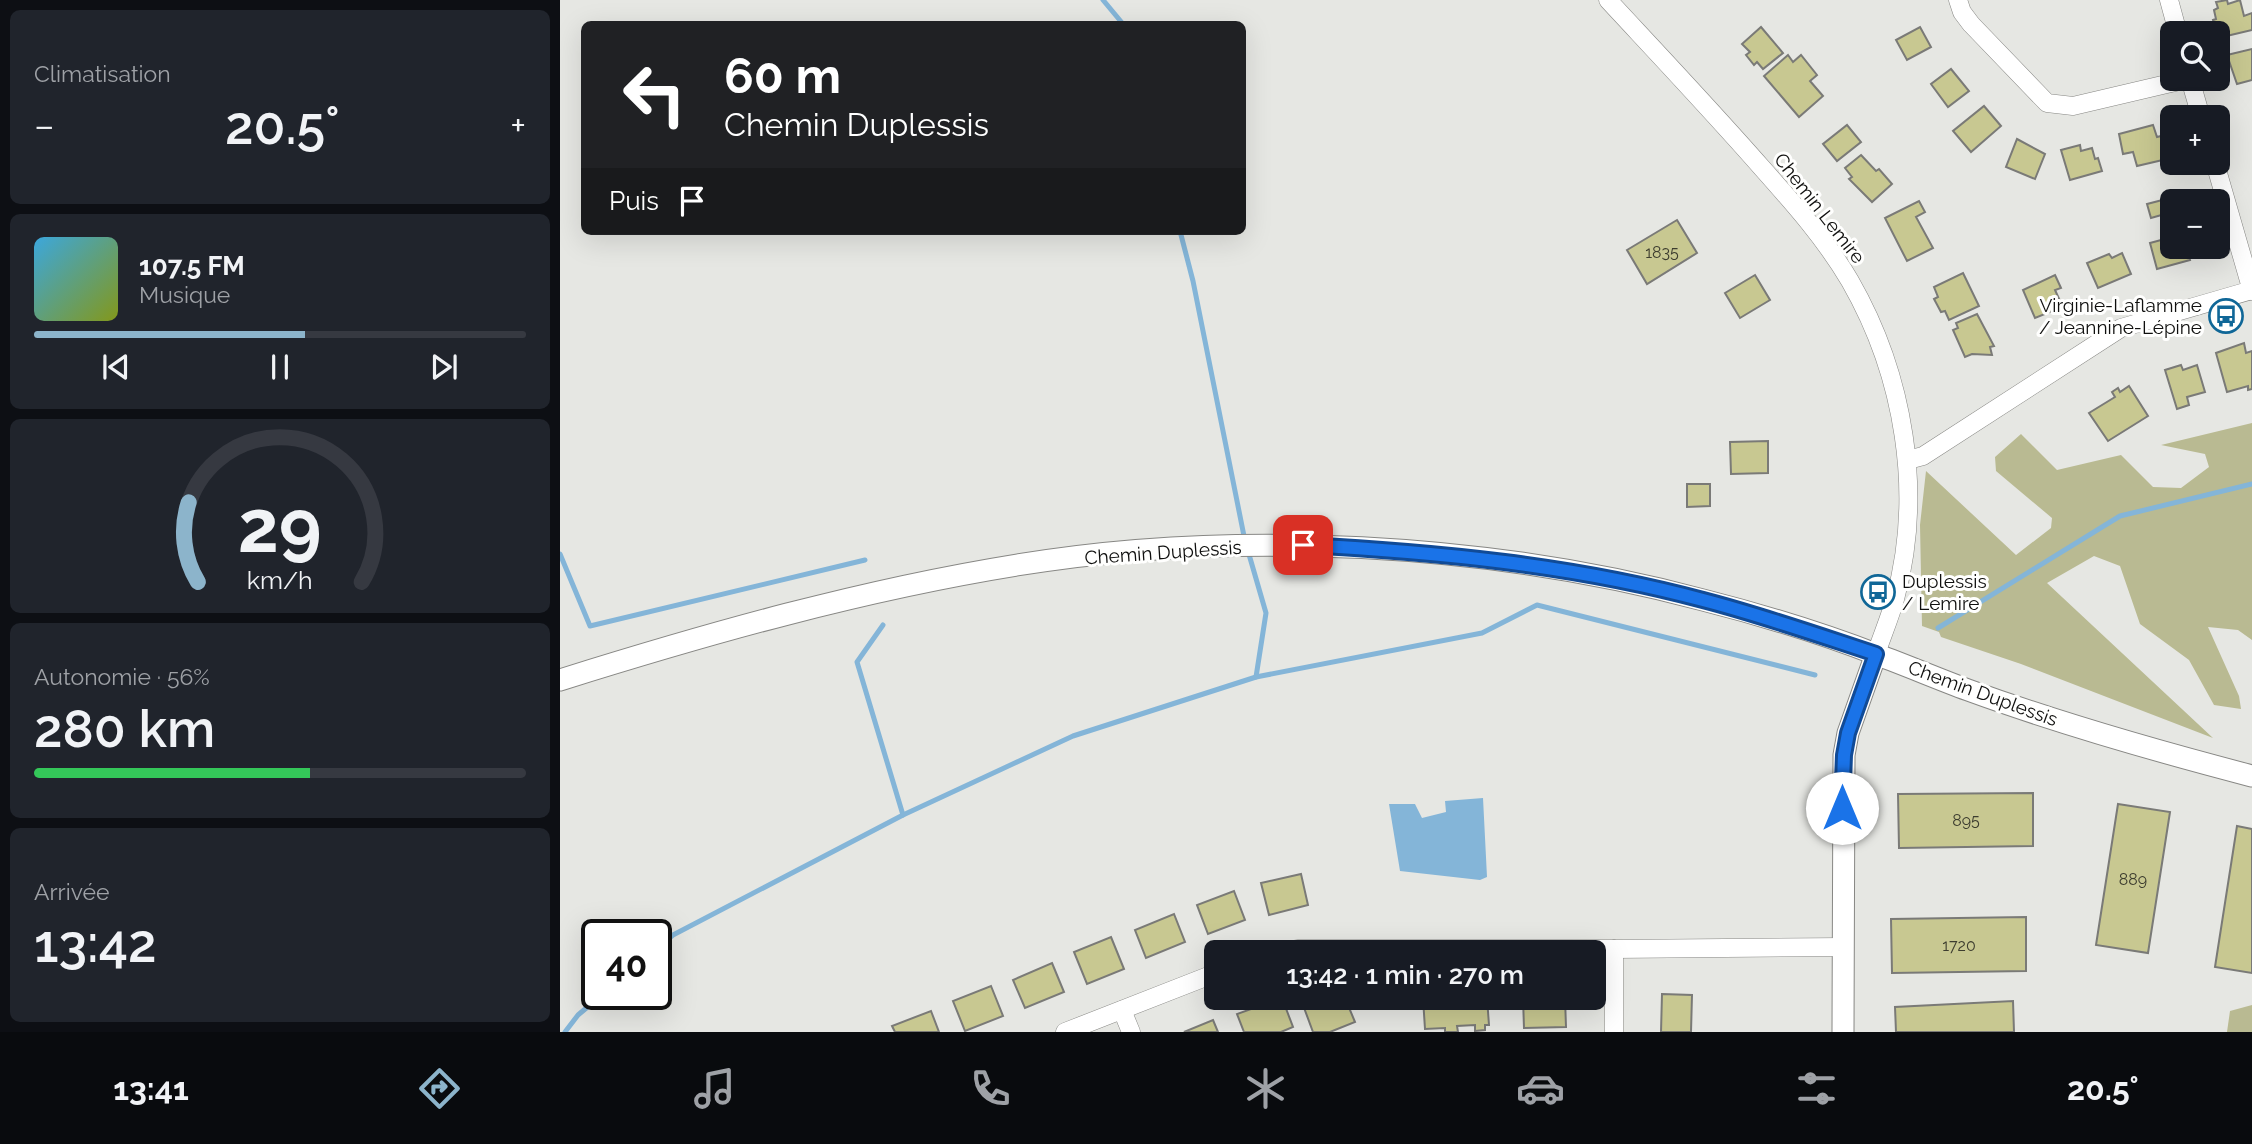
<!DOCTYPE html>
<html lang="fr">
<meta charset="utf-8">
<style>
body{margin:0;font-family:Raleway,sans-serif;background:#20242c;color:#f1f3f6;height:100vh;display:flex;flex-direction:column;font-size:26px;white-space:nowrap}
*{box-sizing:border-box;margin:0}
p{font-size:23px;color:#9ea1a6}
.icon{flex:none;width:38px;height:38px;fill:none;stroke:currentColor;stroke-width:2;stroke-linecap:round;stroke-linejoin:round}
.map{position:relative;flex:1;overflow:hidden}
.drawer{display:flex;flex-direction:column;gap:10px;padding:10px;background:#0d0f14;width:560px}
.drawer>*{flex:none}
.hud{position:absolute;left:21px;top:21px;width:665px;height:214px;border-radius:10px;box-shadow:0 7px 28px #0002;background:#202124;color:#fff;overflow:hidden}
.tools{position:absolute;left:1600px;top:21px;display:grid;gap:14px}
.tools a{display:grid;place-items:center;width:70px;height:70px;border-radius:10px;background:#171b24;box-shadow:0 7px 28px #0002;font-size:35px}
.speed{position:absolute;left:21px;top:919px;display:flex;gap:14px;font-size:35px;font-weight:700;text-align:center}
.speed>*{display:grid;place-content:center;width:91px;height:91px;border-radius:50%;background:#171b24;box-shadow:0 7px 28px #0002;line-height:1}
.speed .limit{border:4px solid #111;border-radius:10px;background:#fff;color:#111}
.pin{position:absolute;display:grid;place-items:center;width:60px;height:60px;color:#fff;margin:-30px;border-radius:14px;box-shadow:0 4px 10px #0006}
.me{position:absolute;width:77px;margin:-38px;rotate:0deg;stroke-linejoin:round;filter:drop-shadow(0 0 5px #0008)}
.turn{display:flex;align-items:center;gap:24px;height:147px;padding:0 28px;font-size:32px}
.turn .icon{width:91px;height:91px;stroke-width:2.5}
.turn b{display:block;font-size:49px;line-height:60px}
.then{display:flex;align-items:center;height:66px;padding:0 28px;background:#0003;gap:14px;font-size:26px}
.big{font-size:52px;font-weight:600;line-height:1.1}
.drawer .tile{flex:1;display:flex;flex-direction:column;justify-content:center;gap:10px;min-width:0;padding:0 24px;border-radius:10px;background:#20242c}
.drawer .dial{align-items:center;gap:0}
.dial svg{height:182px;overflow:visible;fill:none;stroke:#363941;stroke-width:7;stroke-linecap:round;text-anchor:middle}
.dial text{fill:#f1f3f6;stroke:none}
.song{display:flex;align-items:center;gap:21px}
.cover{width:84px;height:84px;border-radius:10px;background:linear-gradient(135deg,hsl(200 70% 55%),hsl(70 70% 35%))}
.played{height:7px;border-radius:4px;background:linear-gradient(90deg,#8cb4cb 55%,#363941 55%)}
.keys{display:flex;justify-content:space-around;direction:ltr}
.heat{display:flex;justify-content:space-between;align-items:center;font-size:38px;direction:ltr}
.charge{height:10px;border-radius:5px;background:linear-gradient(90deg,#34c759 56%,#363941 0)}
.trip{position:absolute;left:644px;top:940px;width:402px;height:70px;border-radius:10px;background:#171b24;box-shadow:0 7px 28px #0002;font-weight:600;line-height:70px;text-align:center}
.tabs{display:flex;height:112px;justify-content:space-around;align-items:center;background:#090b0e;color:#9ea1a6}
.tabs .icon{width:49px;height:49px}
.tabs .current{color:#8cb4cb}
.tabs b{font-size:32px;color:#f1f3f6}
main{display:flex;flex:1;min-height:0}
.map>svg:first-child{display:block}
.green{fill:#b9ba92}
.water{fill:#84b5d8}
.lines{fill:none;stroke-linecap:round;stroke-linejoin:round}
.stream{stroke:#84b5d8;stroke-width:5}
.building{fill:#c8c891;stroke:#7a7a77;stroke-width:2}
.minor-casing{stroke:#878784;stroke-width:19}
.tertiary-casing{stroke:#878784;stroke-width:23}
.minor{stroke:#fff;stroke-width:18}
.tertiary{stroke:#fff;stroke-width:21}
.route-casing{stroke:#114b97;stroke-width:18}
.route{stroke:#1a73e8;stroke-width:12}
.labels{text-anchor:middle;stroke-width:6;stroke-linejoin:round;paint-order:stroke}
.number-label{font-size:16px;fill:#3d3d2f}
.street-label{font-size:19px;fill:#0f0f0e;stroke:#fffffe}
.poi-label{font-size:19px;fill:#0f0f0e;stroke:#fffffe;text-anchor:end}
</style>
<main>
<section class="drawer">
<div class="tile"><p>Climatisation</p>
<div class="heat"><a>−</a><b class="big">20.5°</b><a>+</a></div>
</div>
<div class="tile">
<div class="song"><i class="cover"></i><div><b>107.5 FM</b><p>Musique</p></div></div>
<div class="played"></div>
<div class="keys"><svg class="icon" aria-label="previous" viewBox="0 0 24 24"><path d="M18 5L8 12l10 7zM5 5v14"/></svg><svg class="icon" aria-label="pause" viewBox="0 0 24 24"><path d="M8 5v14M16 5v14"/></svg><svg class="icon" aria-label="next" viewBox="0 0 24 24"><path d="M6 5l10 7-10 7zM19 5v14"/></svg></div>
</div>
<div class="tile dial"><svg viewBox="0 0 100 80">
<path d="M14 69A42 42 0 1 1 86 69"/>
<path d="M14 69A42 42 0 0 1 10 34" stroke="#8cb4cb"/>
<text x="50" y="56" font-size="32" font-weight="700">29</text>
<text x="50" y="72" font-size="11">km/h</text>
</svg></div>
<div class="tile"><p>Autonomie · 56%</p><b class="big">280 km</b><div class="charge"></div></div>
<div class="tile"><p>Arrivée</p><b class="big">13:42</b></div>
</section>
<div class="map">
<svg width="1692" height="1032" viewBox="0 0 1692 1032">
<rect width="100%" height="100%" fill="#e6e7e3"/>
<!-- green -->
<g class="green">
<polygon points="1692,423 1692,640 1678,630 1648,627 1679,696 1681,709 1654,705 1629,660 1580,624 1560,566 1534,556 1487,583 1653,738 1461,664 1381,637 1379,632 1362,626 1360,525 1366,471 1456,555 1491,528 1492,518 1436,471 1435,457 1461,434 1497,470 1561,455 1593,487 1621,488 1649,467 1645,454 1601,445"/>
<polygon points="1692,1005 1692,1032 1667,1032 1670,1011"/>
</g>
<!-- water -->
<polygon class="water" points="923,798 927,877 920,880 840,871 829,804 855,804 862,818 886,812 885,801"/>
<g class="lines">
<!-- stream -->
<g class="stream">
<polyline points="543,0 563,24"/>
<polyline points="620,231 633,281 685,541"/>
<polyline points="688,551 706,613 696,677"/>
<polyline points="0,554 30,626 305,560"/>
<polyline points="323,625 297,662 343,815"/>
<polyline points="1378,628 1560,516 1692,484"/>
<polyline points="96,949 113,935 343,815 513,736 696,677 922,633 977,605 1255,675"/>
<polyline points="5,1032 18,1015 43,994"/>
</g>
</g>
<!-- building -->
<g class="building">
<polygon points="1667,0 1668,4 1680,0 1684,16 1692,13 1692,30 1658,38 1653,20 1656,19 1654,10 1658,8 1656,2"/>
<polygon points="1201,27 1223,53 1203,69 1197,62 1194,65 1186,55 1190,52 1182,44"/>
<polygon points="1360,27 1371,47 1347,60 1336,40"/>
<polygon points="1692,49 1692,80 1677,84 1667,55"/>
<polygon points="1228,55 1233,62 1241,55 1257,75 1250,81 1263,96 1239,117 1204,76"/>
<polygon points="1391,69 1409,91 1388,107 1371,84"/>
<polygon points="1424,106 1441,126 1411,152 1393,131"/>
<polygon points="1287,125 1301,142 1277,161 1263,144"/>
<polygon points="1593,125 1597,137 1601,136 1607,159 1577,166 1573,152 1563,154 1559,134"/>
<polygon points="1457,139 1485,154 1475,179 1446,167"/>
<polygon points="1520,145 1521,151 1532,148 1535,159 1538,158 1542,171 1510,180 1501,150"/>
<polygon points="1301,155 1316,171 1319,169 1332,184 1312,202 1289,179 1292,177 1285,168"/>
<polygon points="1610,198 1612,212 1591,218 1587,204"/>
<polygon points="1359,201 1365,212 1356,217 1373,248 1347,261 1325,218"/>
<polygon points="1117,220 1137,253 1087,284 1067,250"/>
<polygon points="1612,237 1612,247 1630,247 1627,250 1630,260 1597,269 1590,243"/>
<polygon points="1562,253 1571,274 1538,288 1527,263 1549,254 1552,258"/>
<polygon points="1403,273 1419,306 1389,320 1385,311 1381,312 1374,299 1378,297 1374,287"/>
<polygon points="1195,275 1210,300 1180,318 1165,293"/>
<polygon points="1495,275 1501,288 1495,290 1501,303 1494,306 1495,310 1475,318 1463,290"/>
<polygon points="1417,314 1434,346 1430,347 1432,355 1412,354 1405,357 1393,330 1398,328 1396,323"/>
<polygon points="1684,343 1686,353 1692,351 1692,389 1688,390 1688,386 1667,392 1656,353"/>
<polygon points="1621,365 1623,370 1637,365 1645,392 1627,397 1629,405 1617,409 1605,370"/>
<polygon points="1569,386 1588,416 1548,441 1529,413 1555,397 1552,392 1558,388 1560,392"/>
<polygon points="1208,441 1208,473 1171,474 1170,442"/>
<polygon points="1127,484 1150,484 1150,506 1127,507"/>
<polygon points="1473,793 1473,846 1339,848 1338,794"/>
<polygon points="1558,804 1610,812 1588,953 1536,945"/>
<polygon points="1677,826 1692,829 1692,973 1655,967"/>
<polygon points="741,874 748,905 709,915 701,883"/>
<polygon points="674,891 685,920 648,934 637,905"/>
<polygon points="614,914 625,942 586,958 575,930"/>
<polygon points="1466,917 1466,971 1332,973 1331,919"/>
<polygon points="551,937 564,969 527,984 514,952"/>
<polygon points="492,963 504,992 465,1008 453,980"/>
<polygon points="431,986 443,1016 405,1031 393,1001"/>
<polygon points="1102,994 1132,995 1131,1032 1101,1032"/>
<polygon points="722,998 733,1027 721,1032 684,1032 677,1014"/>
<polygon points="760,998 785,998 795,1022 770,1032 753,1032 743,1005"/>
<polygon points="863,998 927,998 929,1025 925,1025 925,1030 915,1031 915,1025 897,1026 898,1032 885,1032 885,1028 865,1029"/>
<polygon points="963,998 1005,998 1006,1027 964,1028"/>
<polygon points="1453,1001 1454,1032 1336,1032 1335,1007"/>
<polygon points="371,1011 379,1032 335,1032 332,1026"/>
<polygon points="653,1020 658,1032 624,1032"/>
</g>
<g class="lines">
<!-- minor casing -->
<g class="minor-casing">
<g id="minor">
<path d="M1048 0C1100 56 1152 111 1202 168 1234 204 1266 240 1290 281 1344 375 1364 493 1335 599 1330 617 1322 636 1316 654"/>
<polyline points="1398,0 1402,12 1411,24 1487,103 1513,106 1628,79"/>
<polyline points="1609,0 1618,33"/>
<polyline points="1630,79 1641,117"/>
<polyline points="1655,163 1692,291"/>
<polyline points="1348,460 1363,456 1561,328 1692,290"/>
<polyline points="1054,949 1054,1032"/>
<polyline points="716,952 739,949 1054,949 1284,947"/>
<polyline points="562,1010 571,1032"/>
<polyline points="505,1032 656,973"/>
</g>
</g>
<!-- tertiary casing -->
<g class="tertiary-casing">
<g id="tertiary">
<path d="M0 680C150 633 302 590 457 565 675 529 930 543 1143 600 1202 615 1261 633 1318 655 1348 666 1378 679 1408 690 1501 724 1596 751 1692 776"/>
<polyline points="1283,1032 1284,755 1288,733 1316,654"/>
</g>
</g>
<!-- minor -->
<use href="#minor" class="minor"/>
<!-- tertiary -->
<use href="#tertiary" class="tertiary"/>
</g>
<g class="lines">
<!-- route casing -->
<g class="route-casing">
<path id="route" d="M743 545C877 552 1013 565 1143 600 1201 615 1258 635 1316 654L1288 733 1284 755 1282 808"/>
</g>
<!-- route -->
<use href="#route" class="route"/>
</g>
<!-- icons -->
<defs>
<g id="bus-ring" transform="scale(1.75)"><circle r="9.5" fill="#fffffe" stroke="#106797" stroke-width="1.5"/><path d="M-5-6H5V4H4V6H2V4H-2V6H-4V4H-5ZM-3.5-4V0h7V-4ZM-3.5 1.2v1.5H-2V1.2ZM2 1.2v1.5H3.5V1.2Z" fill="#106797"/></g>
</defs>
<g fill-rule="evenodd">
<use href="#bus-ring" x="1666" y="316"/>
<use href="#bus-ring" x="1318" y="592"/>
</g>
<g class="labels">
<!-- number labels -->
<g class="number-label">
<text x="1102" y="258">1835</text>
<text x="1406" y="826">895</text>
<text x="1573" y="885">889</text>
<text x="1399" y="951">1720</text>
</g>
<!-- street labels -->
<g class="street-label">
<text transform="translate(1260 208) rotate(52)" y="7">Chemin Lemire</text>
<text transform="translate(603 552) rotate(-4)" y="7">Chemin Duplessis</text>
<text transform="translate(1423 693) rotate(20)" y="7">Chemin Duplessis</text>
</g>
<!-- poi labels -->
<g class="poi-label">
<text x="1642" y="312">Virginie-Laflamme<tspan x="1642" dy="22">/ Jeannine-Lépine</tspan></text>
<text x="1342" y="588" text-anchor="start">Duplessis<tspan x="1342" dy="22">/ Lemire</tspan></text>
</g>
</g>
</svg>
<div class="tools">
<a><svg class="icon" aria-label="search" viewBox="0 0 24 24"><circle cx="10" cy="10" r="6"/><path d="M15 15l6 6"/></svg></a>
<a>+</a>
<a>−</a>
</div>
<div class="speed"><div class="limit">40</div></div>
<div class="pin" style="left:743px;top:545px;background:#d93025"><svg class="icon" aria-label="arrive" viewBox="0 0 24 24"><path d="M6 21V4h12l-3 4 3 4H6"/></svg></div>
<svg class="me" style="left:1282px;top:808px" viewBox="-20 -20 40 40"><circle r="19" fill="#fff"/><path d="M0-13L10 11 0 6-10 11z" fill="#1a73e8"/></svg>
<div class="trip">13:42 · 1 min · 270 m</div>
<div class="hud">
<div class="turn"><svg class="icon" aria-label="left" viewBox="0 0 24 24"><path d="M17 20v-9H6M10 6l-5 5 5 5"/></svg><div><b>60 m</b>Chemin Duplessis</div></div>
<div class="then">Puis<svg class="icon" aria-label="arrive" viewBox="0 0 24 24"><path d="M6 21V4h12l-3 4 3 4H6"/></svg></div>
</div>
</div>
</main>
<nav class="tabs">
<b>13:41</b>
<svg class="icon current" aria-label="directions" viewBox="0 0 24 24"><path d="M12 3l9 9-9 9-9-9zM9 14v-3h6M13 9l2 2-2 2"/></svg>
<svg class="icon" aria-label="music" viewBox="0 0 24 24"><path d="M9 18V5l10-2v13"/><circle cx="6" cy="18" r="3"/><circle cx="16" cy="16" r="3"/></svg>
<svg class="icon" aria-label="phone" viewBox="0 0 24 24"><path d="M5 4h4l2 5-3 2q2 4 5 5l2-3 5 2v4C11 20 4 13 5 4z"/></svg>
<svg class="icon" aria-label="climate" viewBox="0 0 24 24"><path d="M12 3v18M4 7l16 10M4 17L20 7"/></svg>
<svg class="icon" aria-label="car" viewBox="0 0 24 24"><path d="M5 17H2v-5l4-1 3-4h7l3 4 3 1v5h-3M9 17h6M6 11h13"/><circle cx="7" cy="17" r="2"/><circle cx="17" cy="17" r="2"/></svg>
<svg class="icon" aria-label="filters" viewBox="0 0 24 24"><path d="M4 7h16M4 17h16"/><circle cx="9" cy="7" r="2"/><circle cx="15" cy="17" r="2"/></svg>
<b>20.5°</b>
</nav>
